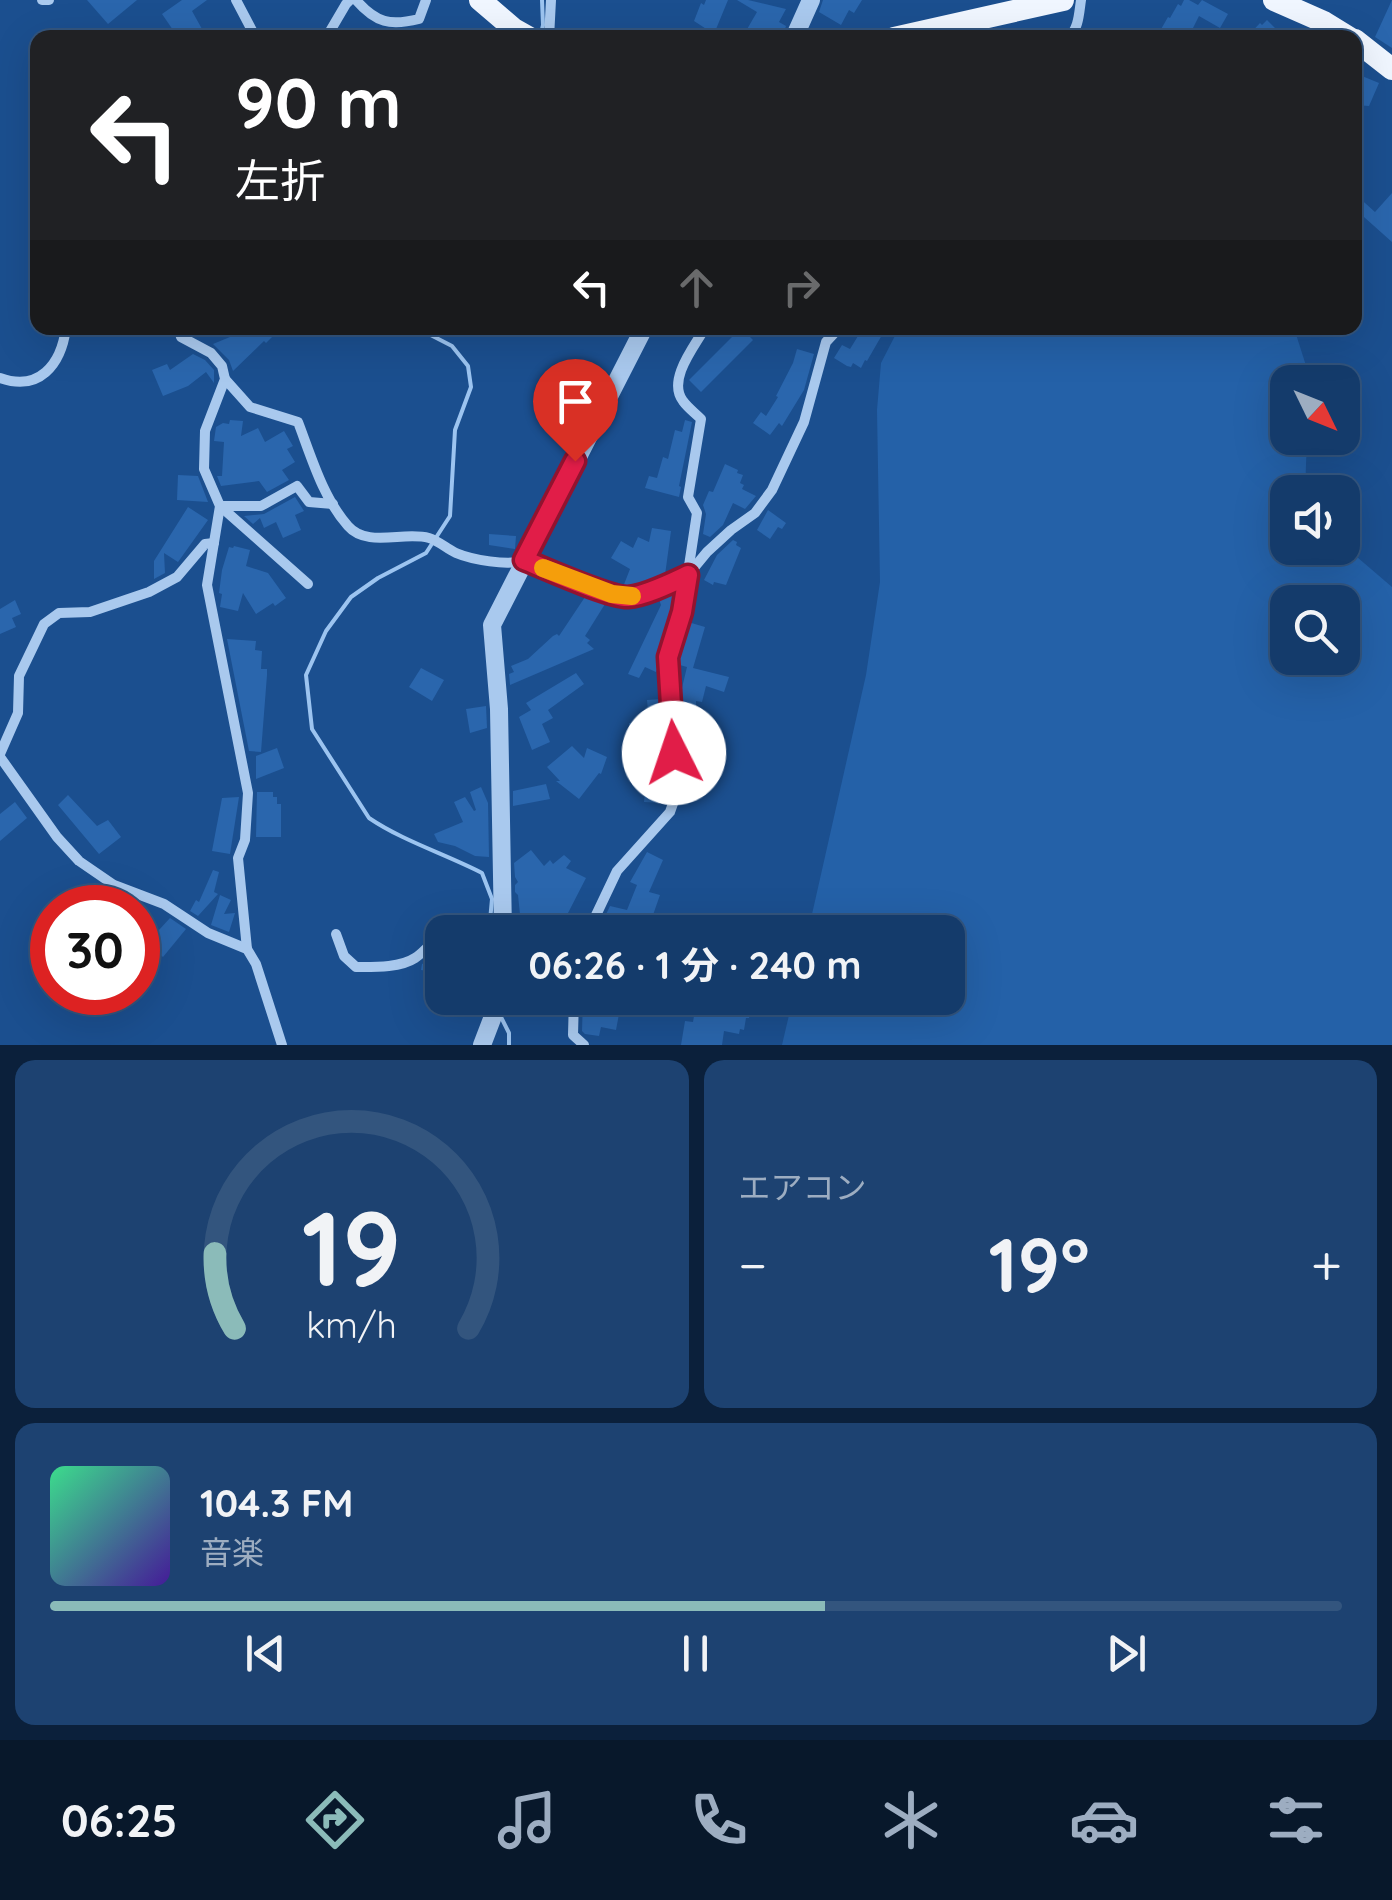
<!DOCTYPE html>
<html lang="ja">
<meta charset="utf-8">
<style>
body{margin:0;font-family:Quicksand,"Noto Sans JP",sans-serif;background:#1d4271;color:#f1f3f6;height:100vh;display:flex;flex-direction:column;font-size:38px;white-space:nowrap}
*{box-sizing:border-box;margin:0}
p{font-size:32px;color:#9dadc1}
.icon{flex:none;width:55px;height:55px;fill:none;stroke:currentColor;stroke-width:2;stroke-linecap:round;stroke-linejoin:round}
.map{position:relative;height:1045px;overflow:hidden}
.panel{display:flex;flex-direction:column;gap:15px;padding:15px;background:#0b203b;flex:1}
.panel>*{flex:none}
.top-card{position:absolute;left:30px;top:30px;width:1332px;height:305px;border-radius:20px;box-shadow:0 10px 40px #0002,0 0 0 2px #33557e;background:#202124;color:#fff;overflow:hidden}
.needle{width:65px;rotate:133deg}
.tools{position:absolute;left:1270px;top:365px;display:grid;gap:20px}
.tools a{display:grid;place-items:center;width:90px;height:90px;border-radius:20px;background:#143b6b;box-shadow:0 10px 40px #0002,0 0 0 2px #33557e;font-size:50px}
.speed{position:absolute;left:30px;top:885px;display:flex;gap:20px;font-size:50px;font-weight:700;text-align:center}
.speed>*{display:grid;place-content:center;width:130px;height:130px;border-radius:50%;background:#143b6b;box-shadow:0 10px 40px #0002,0 0 0 2px #33557e;line-height:1}
.speed .limit{border:15px solid #d22;background:#fff;color:#111}
.pin{position:absolute;display:grid;place-items:center;width:85px;height:85px;color:#fff;margin:-102px -42px;border-radius:50% 50% 50% 0;rotate:-45deg;box-shadow:0 0 10px #0007}
.pin .icon{rotate:45deg}
.me{position:absolute;width:110px;margin:-55px;rotate:356deg;stroke-linejoin:round;filter:drop-shadow(0 0 8px #0008)}
.turn{display:flex;align-items:center;gap:35px;height:210px;padding:0 40px;font-size:45px}
.turn .icon{width:130px;height:130px;stroke-width:2.5}
.turn b{display:block;font-size:70px;line-height:85px}
.lanes{display:flex;align-items:center;height:95px;padding:0 40px;background:#0003;justify-content:center;gap:50px;direction:ltr}
.lanes .off{opacity:.35}
.big{font-size:75px;font-weight:700;line-height:1.1}
.panel .card{flex:1;display:flex;flex-direction:column;justify-content:center;gap:15px;min-width:0;padding:0 35px;border-radius:20px;background:#1d4271}
.panel .dial{align-items:center;gap:0}
.dial svg{height:260px;overflow:visible;fill:none;stroke:#33557e;stroke-width:7;stroke-linecap:round;text-anchor:middle}
.dial text{fill:#f1f3f6;stroke:none}
.song{display:flex;align-items:center;gap:30px}
.cover{width:120px;height:120px;border-radius:15px;background:linear-gradient(135deg,hsl(150 70% 55%),hsl(260 70% 35%))}
.played{height:10px;border-radius:5px;background:linear-gradient(90deg,#8bbbb9 60%,#33557e 60%)}
.keys{display:flex;justify-content:space-around;direction:ltr}
.heat{display:flex;justify-content:space-between;align-items:center;font-size:55px;direction:ltr}
.panel .tiles{flex:1;display:grid;gap:15px;grid-template-columns:1fr 1fr}
.card:last-child{grid-column:span 2}
.trip{position:absolute;left:425px;top:915px;width:540px;height:100px;border-radius:20px;background:#143b6b;box-shadow:0 10px 40px #0002,0 0 0 2px #33557e;font-weight:700;line-height:100px;text-align:center}
.tab-bar{display:flex;height:160px;justify-content:space-around;align-items:center;background:#08182b;color:#9dadc1}
.tab-bar .icon{width:70px;height:70px}
.tab-bar .active{color:#8bbbb9}
.tab-bar b{font-size:45px;color:#f1f3f6}
.map>svg:first-child{display:block}
.green{fill:#2461a8;fill-rule:evenodd}
.lines{fill:none;stroke-linecap:round;stroke-linejoin:round}
.stream{stroke:#9cc4f0;stroke-width:4}
.building{fill:#2a66ad}
.minor{stroke:#a9c9ee;stroke-width:10}
.tertiary{stroke:#a9c9ee;stroke-width:18}
.primary{stroke:#f0f6ff;stroke-width:22}
.route-casing{stroke:#92132f;stroke-width:25}
.route{stroke:#e11d48;stroke-width:18}
.slow{stroke:#f59e0b;stroke-width:18}
</style>
<div class="map">
<svg width="1392" height="1045" viewBox="0 0 1392 1045">
<rect width="100%" height="100%" fill="#1b4f8f"/>
<!-- green -->
<path class="green" d="M899 328H1294L1309 375V382H1288V438H1307L1305 492H1288V548H1342L1343 545 1392 587V1045H782L793 998H948V932H808L866 675 880 582 877 410 881 363ZM1288 602H1342V658H1288Z"/>
<g class="lines">
<!-- stream -->
<g class="stream">
<polyline points="540,38 543,25 542,0"/>
<path d="M417 328 452 346 468 366 471 387 455 430 450 516 426 553 378 578 351 597 326 631 306 675 312 729 369 818C403 841 445 854 482 873L492 899 489 932"/>
<polyline points="500,1015 509,1033 509,1045"/>
</g>
</g>
<!-- building -->
<g class="building">
<polygon points="87,0 137,0 108,24"/>
<polygon points="182,0 207,0 192,11 207,38 160,38 173,30 162,14"/>
<polygon points="706,0 728,0 714,34 694,21 701,3 704,5"/>
<polygon points="737,0 748,0 786,9 779,22 786,26 782,38 757,38 746,31 757,12"/>
<polygon points="823,0 862,0 854,13 849,10 841,25 819,12"/>
<polygon points="1184,0 1189,0 1198,5 1202,0 1228,14 1220,28 1199,16 1188,38 1156,38 1168,17 1170,18 1178,4 1181,6"/>
<polygon points="1392,0 1392,48 1375,37"/>
<polygon points="1267,20 1285,38 1246,38 1260,23 1262,25"/>
<polygon points="1362,76 1379,83 1369,106 1355,105 1355,83 1359,84"/>
<polygon points="1392,193 1392,242 1355,209 1355,194 1375,212"/>
<polygon points="227,328 274,328 273,336 266,343 264,341 233,371 229,360 213,344 230,337"/>
<polygon points="741,328 753,340 701,392 689,380"/>
<polygon points="863,328 886,328 867,361 865,360 861,368 853,363 851,367 847,366 834,358 842,345 850,349"/>
<polygon points="797,349 814,354 804,390 782,426 779,423 770,435 753,423 761,412 766,416 778,397 776,396 793,363"/>
<polygon points="193,354 205,360 214,370 214,383 206,372 188,386 163,396 152,370 167,364 170,370"/>
<polygon points="230,420 243,421 241,436 258,428 265,442 284,431 293,446 287,449 295,462 282,470 289,480 267,492 259,481 221,486 217,476 222,476 224,442 214,441 216,427 223,423 229,424"/>
<polygon points="685,420 692,422 679,486 681,487 679,497 645,488 649,476 657,478 663,457 668,459 675,430 682,432"/>
<polygon points="725,464 738,470 737,473 743,475 740,483 744,485 742,489 756,496 745,509 733,503 723,525 710,537 703,534 706,514 703,505 709,491 713,492"/>
<polygon points="178,475 198,476 208,502 177,500"/>
<polygon points="295,497 304,511 295,515 301,530 283,538 276,522 264,528 260,518 253,524 244,516 264,514"/>
<polygon points="188,507 208,520 178,562 164,553 165,573 154,579 154,561"/>
<polygon points="768,510 786,523 782,529 778,527 770,539 757,530"/>
<polygon points="652,528 671,531 665,575 627,588 623,587 630,569 611,558 621,541 633,548 638,537 649,542"/>
<polygon points="489,534 516,536 515,549 489,545"/>
<polygon points="733,540 737,542 736,545 741,548 726,585 714,582 713,585 704,580 717,555"/>
<polygon points="234,546 250,550 246,566 268,573 286,598 275,606 273,603 256,614 243,593 238,611 220,607 222,594 219,593 222,570 229,547 233,548"/>
<polygon points="672,592 675,601 673,610 659,654 659,665 656,672 645,667 639,678 628,674 661,605 658,596"/>
<polygon points="587,594 605,604 585,636 590,640 587,643 594,649 510,685 509,674 514,672 511,666 528,659 553,636 557,634 559,636"/>
<polygon points="15,600 21,614 12,618 16,627 0,634 0,609"/>
<polygon points="688,622 705,627 693,668 729,677 724,692 706,686 702,702 696,701 696,717 691,717 691,728 689,728 688,731 681,731 679,700 687,667 676,664 676,658"/>
<polygon points="227,639 256,641 255,650 262,651 261,669 267,669 267,675 261,752 249,751"/>
<polygon points="421,668 444,680 432,701 409,687"/>
<polygon points="576,673 584,684 548,710 553,718 542,724 550,742 532,750 519,717 531,710 526,703"/>
<polygon points="661,699 668,791 664,803 644,802 645,791 641,790 642,779 655,780 654,745 629,745 629,723 649,723 647,700"/>
<polygon points="486,706 487,728 470,733 466,709"/>
<polygon points="572,746 584,758 587,748 607,757 601,774 599,773 579,799 556,781 560,781 547,767"/>
<polygon points="277,748 284,768 256,779 256,756"/>
<polygon points="546,784 550,799 513,806 513,791"/>
<polygon points="481,787 488,803 489,857 475,856 455,846 438,842 434,834 463,822 454,802 465,797 474,811 476,810 470,792"/>
<polygon points="257,792 273,792 273,797 277,797 277,804 281,804 281,837 256,837"/>
<polygon points="68,795 97,826 108,820 121,837 99,854 58,805"/>
<polygon points="239,797 230,854 212,851 222,798"/>
<polygon points="15,802 27,818 0,841 0,814"/>
<polygon points="531,850 544,866 550,860 553,864 564,855 571,861 566,868 586,878 568,913 584,920 579,932 526,932 530,925 521,924 518,895 515,892 515,885 518,882 515,877 514,863"/>
<polygon points="647,852 663,860 649,892 660,895 647,932 602,932 603,928 600,927 610,906 627,910 637,885 630,882"/>
<polygon points="213,870 219,872 214,892 218,894 198,916 190,911 196,900 199,902"/>
<polygon points="220,895 231,900 224,914 235,913 229,932 211,925"/>
<polygon points="170,918 186,929 163,957 147,943"/>
<polygon points="442,948 442,976 428,974 428,971 421,970 422,964 430,961 430,957"/>
<polygon points="512,998 565,998 565,1016 511,1004"/>
<polygon points="583,998 622,998 616,1030 601,1027 599,1036 585,1034 582,1031"/>
<polygon points="697,998 753,998 749,1018 746,1018 744,1030 740,1029 739,1034 724,1031 722,1045 681,1045 685,1021 693,1022"/>
</g>
<g class="lines">
<!-- minor -->
<g class="minor">
<polyline points="42,0 49,0"/>
<polyline points="236,0 256,38"/>
<path d="M356 0C376 23 390 26 419 19L426 0"/>
<polyline points="326,38 346,4 350,0"/>
<polyline points="549,38 551,0"/>
<path d="M1068 38C1079 29 1079 13 1081 0"/>
<polyline points="178,328 181,337 211,353 222,366 225,379 205,431 204,469 220,506 207,585 248,793 245,840 238,858 247,949"/>
<path d="M0 378C39 392 61 365 66 328"/>
<path d="M225 379 250 407 298 422C311 456 323 498 348 526 367 548 404 531 429 538 439 541 447 549 456 553 470 559 510 567 523 560L612 594 628 597 673 582 688 575 707 552 731 530 755 513 772 490 804 422 826 342 839 328"/>
<polyline points="308,584 220,506 261,506 297,486 309,502 333,504"/>
<polyline points="0,754 18,713 19,676 44,624 59,613 90,612 149,592 177,577 205,544 214,543"/>
<polyline points="0,757 57,837 79,861 114,885 164,904 208,933 247,949 256,964 282,1045"/>
<path d="M588 932 617 871 670 812 677 792 667 657 682 612 697 513 688 497 701 419C695 413 688 408 683 401 667 380 694 347 705 328"/>
<path d="M336 934 344 956 356 967C373 967 400 968 415 958 426 951 429 942 442 939"/>
<polyline points="574,998 573,1035 584,1045"/>
</g>
<!-- tertiary -->
<g class="tertiary">
<polyline points="794,38 811,0"/>
<polyline points="503,932 499,709 492,625 644,328"/>
<polyline points="482,1045 500,998"/>
</g>
<!-- primary -->
<g class="primary">
<polyline points="480,0 514,29 530,38"/>
<polyline points="1274,0 1324,22 1350,38"/>
<polyline points="894,38 1063,0"/>
<polyline points="1355,40 1392,69"/>
</g>
</g>
<g class="lines">
<!-- route casing -->
<g class="route-casing">
<path id="route" d="M575 461 524 560C544 568 610 598 628 597 645 596 673 582 688 575L682 612 668 657 674 753"/>
</g>
<!-- route -->
<use href="#route" class="route"/>
<!-- slow -->
<polyline class="slow" points="543,568 612,594 632,596"/>
</g>
</svg>
<div class="tools">
<a><svg class="needle" viewBox="-14 -14 28 28"><path d="M0-13l5 13h-10z" fill="#e53935"/><path d="M0 13l5-13h-10z" fill="#9dadc1"/></svg></a>
<a><svg class="icon" aria-label="sound" viewBox="0 0 24 24"><path d="M4 9h4l5-4v14l-5-4H4zM17 9q2 3 0 6"/></svg></a>
<a><svg class="icon" aria-label="search" viewBox="0 0 24 24"><circle cx="10" cy="10" r="6"/><path d="M15 15l6 6"/></svg></a>
</div>
<div class="speed"><div class="limit">30</div></div>
<div class="pin" style="left:575px;top:461px;background:#d93025"><svg class="icon" aria-label="arrive" viewBox="0 0 24 24"><path d="M6 21V4h12l-3 4 3 4H6"/></svg></div>
<svg class="me" style="left:674px;top:753px" viewBox="-20 -20 40 40"><circle r="19" fill="#fff"/><path d="M0-13L10 11 0 6-10 11z" fill="#e11d48"/></svg>
<div class="trip">06:26 · 1 分 · 240 m</div>
<div class="top-card">
<div class="turn"><svg class="icon" aria-label="left" viewBox="0 0 24 24"><path d="M17 20v-9H6M10 6l-5 5 5 5"/></svg><div><b>90 m</b>左折</div></div>
<div class="lanes"><svg class="icon" aria-label="left" viewBox="0 0 24 24"><path d="M17 20v-9H6M10 6l-5 5 5 5"/></svg><svg class="icon off" aria-label="ahead" viewBox="0 0 24 24"><path d="M12 20V5M6 11l6-6 6 6"/></svg><svg class="icon off" aria-label="right" viewBox="0 0 24 24"><path d="M7 20v-9h11M14 6l5 5-5 5"/></svg></div>
</div>
</div>
<section class="panel">
<div class="tiles">
<div class="card dial"><svg viewBox="0 0 100 80">
<path d="M14 69A42 42 0 1 1 86 69"/>
<path d="M14 69A42 42 0 0 1 8 46" stroke="#8bbbb9"/>
<text x="50" y="56" font-size="32" font-weight="700">19</text>
<text x="50" y="72" font-size="11">km/h</text>
</svg></div>
<div class="card"><p>エアコン</p>
<div class="heat"><a>−</a><b class="big">19°</b><a>+</a></div>
</div>
<div class="card">
<div class="song"><i class="cover"></i><div><b>104.3 FM</b><p>音楽</p></div></div>
<div class="played"></div>
<div class="keys"><svg class="icon" aria-label="previous" viewBox="0 0 24 24"><path d="M18 5L8 12l10 7zM5 5v14"/></svg><svg class="icon" aria-label="pause" viewBox="0 0 24 24"><path d="M8 5v14M16 5v14"/></svg><svg class="icon" aria-label="next" viewBox="0 0 24 24"><path d="M6 5l10 7-10 7zM19 5v14"/></svg></div>
</div>
</div>
</section>
<nav class="tab-bar">
<b>06:25</b>
<svg class="icon active" aria-label="directions" viewBox="0 0 24 24"><path d="M12 3l9 9-9 9-9-9zM9 14v-3h6M13 9l2 2-2 2"/></svg>
<svg class="icon" aria-label="music" viewBox="0 0 24 24"><path d="M9 18V5l10-2v13"/><circle cx="6" cy="18" r="3"/><circle cx="16" cy="16" r="3"/></svg>
<svg class="icon" aria-label="phone" viewBox="0 0 24 24"><path d="M5 4h4l2 5-3 2q2 4 5 5l2-3 5 2v4C11 20 4 13 5 4z"/></svg>
<svg class="icon" aria-label="climate" viewBox="0 0 24 24"><path d="M12 3v18M4 7l16 10M4 17L20 7"/></svg>
<svg class="icon" aria-label="car" viewBox="0 0 24 24"><path d="M5 17H2v-5l4-1 3-4h7l3 4 3 1v5h-3M9 17h6M6 11h13"/><circle cx="7" cy="17" r="2"/><circle cx="17" cy="17" r="2"/></svg>
<svg class="icon" aria-label="filters" viewBox="0 0 24 24"><path d="M4 7h16M4 17h16"/><circle cx="9" cy="7" r="2"/><circle cx="15" cy="17" r="2"/></svg>
</nav>
